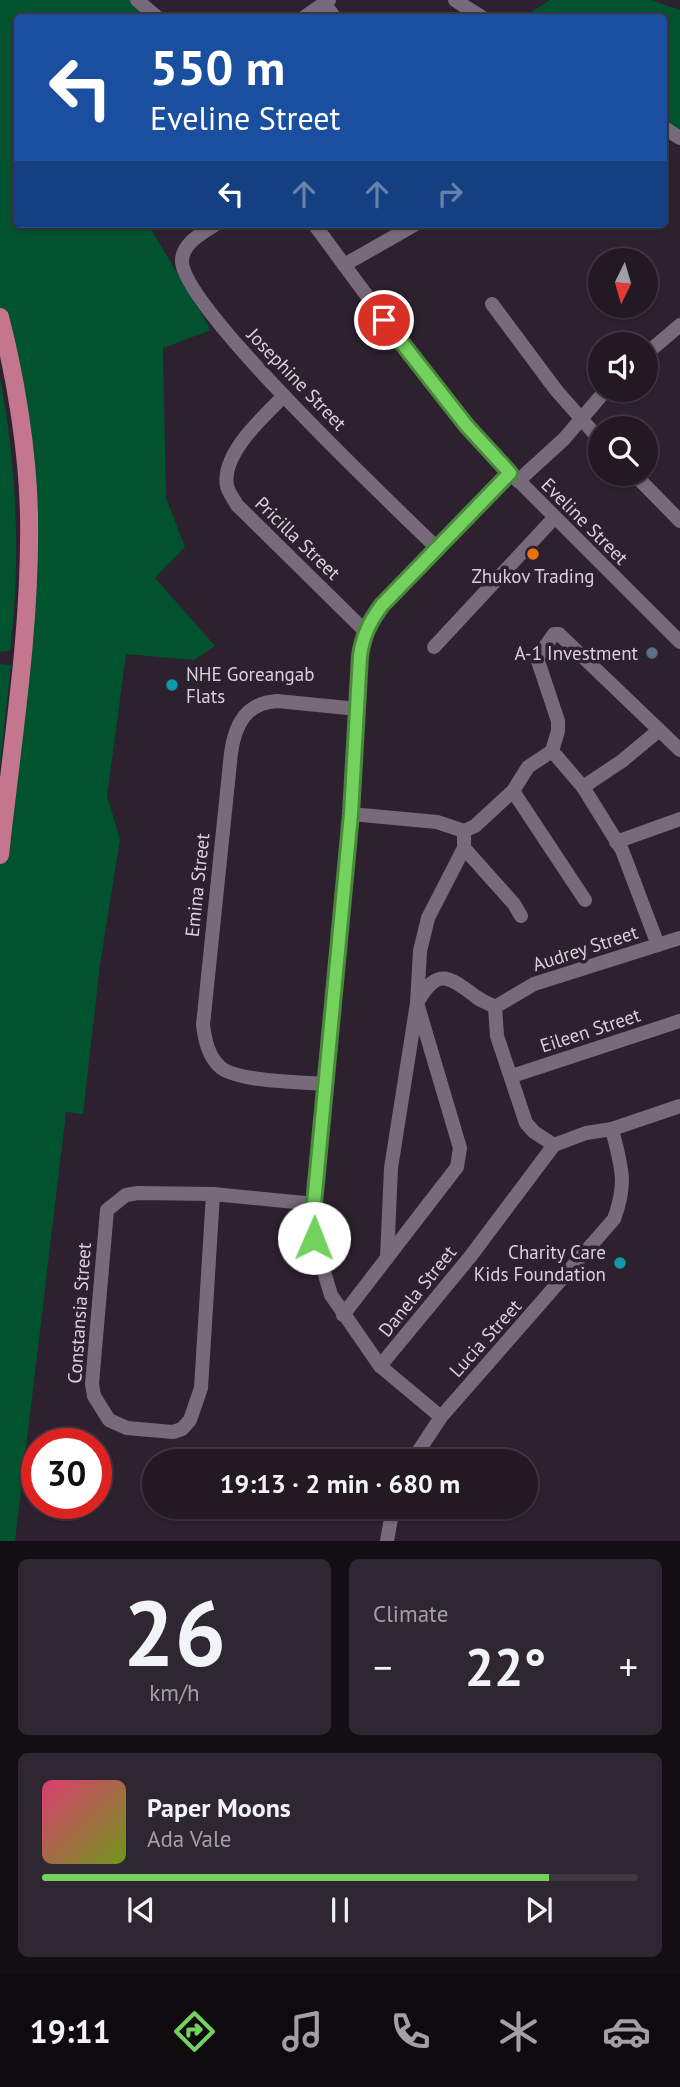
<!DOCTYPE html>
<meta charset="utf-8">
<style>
body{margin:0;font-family:"PT Sans",sans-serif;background:#2e2630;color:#f1f3f6;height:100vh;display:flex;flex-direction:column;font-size:26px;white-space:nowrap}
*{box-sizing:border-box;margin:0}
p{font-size:23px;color:#a2a0a6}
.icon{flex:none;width:38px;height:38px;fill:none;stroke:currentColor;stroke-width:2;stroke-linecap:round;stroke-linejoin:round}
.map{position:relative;height:1541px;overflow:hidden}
.details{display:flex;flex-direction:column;gap:18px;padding:18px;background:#130e13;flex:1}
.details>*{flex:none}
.top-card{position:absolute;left:14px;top:14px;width:653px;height:214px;border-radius:7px;box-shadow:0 2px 5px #0004,0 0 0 2px #3f3841;background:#1a4fa0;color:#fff;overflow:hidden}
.needle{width:46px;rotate:185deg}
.controls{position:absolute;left:588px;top:248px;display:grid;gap:14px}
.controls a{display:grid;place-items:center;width:70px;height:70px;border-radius:50%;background:#221923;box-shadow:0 2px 5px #0004,0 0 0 2px #3f3841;font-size:35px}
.speed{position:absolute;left:21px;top:1428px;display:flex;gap:14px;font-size:35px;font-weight:700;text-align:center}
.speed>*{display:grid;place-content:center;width:91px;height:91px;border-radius:50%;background:#221923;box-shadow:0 2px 5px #0004,0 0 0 2px #3f3841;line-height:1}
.speed .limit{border:10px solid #d22;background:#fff;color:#111}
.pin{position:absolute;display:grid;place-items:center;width:60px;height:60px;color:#fff;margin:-30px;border:4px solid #fff;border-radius:50%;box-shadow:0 2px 7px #0007}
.me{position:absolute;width:77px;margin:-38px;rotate:1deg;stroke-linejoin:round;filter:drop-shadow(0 0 5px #0008)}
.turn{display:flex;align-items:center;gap:24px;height:147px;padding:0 21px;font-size:32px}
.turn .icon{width:91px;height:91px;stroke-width:2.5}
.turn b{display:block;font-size:49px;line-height:60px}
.lanes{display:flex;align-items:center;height:66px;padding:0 21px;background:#0003;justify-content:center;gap:35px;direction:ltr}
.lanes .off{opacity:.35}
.big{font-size:52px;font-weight:700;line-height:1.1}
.details .card{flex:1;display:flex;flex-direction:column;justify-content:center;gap:10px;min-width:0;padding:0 24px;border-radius:10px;background:#2e2630}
.details .dial{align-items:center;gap:0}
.dial b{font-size:91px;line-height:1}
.song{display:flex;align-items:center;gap:21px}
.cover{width:84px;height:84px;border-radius:10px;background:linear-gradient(135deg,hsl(340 70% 55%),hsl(80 70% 35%))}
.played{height:7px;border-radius:4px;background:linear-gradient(90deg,#72d25d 85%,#3f3841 85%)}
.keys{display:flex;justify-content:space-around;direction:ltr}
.heat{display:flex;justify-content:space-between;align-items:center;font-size:38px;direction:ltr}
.details .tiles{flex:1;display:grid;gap:18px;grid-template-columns:1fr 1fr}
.card:last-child{grid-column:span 2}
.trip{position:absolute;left:142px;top:1449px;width:396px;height:70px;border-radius:35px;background:#221923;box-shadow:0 2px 5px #0004,0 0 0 2px #3f3841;font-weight:700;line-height:70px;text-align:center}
.tabs{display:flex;height:112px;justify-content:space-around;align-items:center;background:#0e0a0e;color:#a2a0a6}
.tabs .icon{width:49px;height:49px}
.tabs .on{color:#72d25d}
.tabs b{font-size:32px;color:#f1f3f6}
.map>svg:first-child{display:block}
.green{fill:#00532e}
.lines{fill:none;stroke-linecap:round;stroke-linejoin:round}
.minor{stroke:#786a7a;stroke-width:14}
.major{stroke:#c4768e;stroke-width:18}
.route-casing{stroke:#4a883c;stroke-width:18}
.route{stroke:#72d25d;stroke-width:12}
.food-dot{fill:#e8710a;stroke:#2d212f;stroke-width:2.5}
.service-dot{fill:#5c6f8a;stroke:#2d212f;stroke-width:2.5}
.culture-dot{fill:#0f9aa8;stroke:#2d212f;stroke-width:2.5}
.labels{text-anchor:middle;stroke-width:7;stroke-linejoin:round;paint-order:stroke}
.street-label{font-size:19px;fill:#d9d1da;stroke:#2d212f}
.poi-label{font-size:19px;fill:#d9d1da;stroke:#2d212f;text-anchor:end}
</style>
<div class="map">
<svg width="680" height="1541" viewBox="0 0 680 1541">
<rect width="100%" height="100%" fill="#2d212f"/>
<!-- green -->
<g class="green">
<polygon points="0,0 137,0 158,17 18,18 18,224 148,224 211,330 163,348 166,498 185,547 155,578 215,646 194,660 126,654 107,796 120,839 100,965 83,1114 66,1112 15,1541 0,1541 0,855 29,557 0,317"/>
<polygon points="550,0 651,0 680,10 680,138 663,127 663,18 522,18"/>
<path d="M0 378C17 467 21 562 10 651L0 652Z"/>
<polygon points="0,664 11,665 0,765"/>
</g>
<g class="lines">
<!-- minor -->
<g class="minor">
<polyline points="137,0 158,18"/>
<polyline points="455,0 483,18"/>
<polyline points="324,3 335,18"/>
<polyline points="303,18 329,0"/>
<polyline points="663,127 680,138"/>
<path d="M216 224C203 233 182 243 182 261 182 307 395 507 438 549"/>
<polyline points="314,224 398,338 490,452 680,642"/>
<polyline points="344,265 416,224"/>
<polyline points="492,304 556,390 600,440"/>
<polyline points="646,354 680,325"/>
<path d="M284 396C264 416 221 454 227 486 228 492 234 499 237 505L365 631"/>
<polyline points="634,474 680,521"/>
<polyline points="518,481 564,439 606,390"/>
<polyline points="434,647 555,517"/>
<polyline points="552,751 583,787 622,850 658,945"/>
<polyline points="583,787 622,761 658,731"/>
<polyline points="513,791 585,900"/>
<polyline points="351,814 437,822 464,831 475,826 513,791 528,767 552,751 558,731 558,721 537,658 554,634 559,634 680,750"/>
<polyline points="616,842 680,819"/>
<polyline points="464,848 514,904 521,916"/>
<polyline points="512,1076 680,1021"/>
<path d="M326 1084C303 1082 234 1082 219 1066 208 1055 205 1040 203 1025L231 753C235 724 246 703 277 701L358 709"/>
<polyline points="554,1145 534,1132 526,1123 497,1036 495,1007 534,984 680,938"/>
<polygon points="138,1193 213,1194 201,1388 190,1420 182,1429 173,1432 127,1428 109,1420 94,1396 92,1384 107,1210 126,1195"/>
<polyline points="213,1194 315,1204"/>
<polyline points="387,1258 391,1168 417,1003 420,951 428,918 464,848 464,831"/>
<path d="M343 1315 457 1167 460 1148 417 1003C437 968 447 975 475 996 481 1001 488 1003 495 1007"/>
<polyline points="380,1366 470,1257 554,1145 586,1133 612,1129 680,1106"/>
<path d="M441 1417 380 1366 331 1295 314 1238 315 1204 351 814 360 656C363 635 370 621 382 605L510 473"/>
<path d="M412 1461 441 1417 614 1219C628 1181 621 1167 612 1129"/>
<polyline points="387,1541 393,1507"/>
</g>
<!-- major -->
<path class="major" d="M0 317C16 378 28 454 29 516 31 629 12 743 0 855"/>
</g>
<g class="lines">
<!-- route casing -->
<g class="route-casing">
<path id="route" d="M314 1238V1204L351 814 360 656C363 635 370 621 382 605L510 473 466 425 384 320"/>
</g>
<!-- route -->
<use href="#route" class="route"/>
</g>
<!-- markers -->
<circle class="food-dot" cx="533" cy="554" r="7"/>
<circle class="service-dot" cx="652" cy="653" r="7"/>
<g class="culture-dot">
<circle cx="172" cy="685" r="7"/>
<circle cx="620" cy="1263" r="7"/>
</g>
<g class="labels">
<!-- street labels -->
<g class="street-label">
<text transform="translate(297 379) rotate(46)" y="7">Josephine Street</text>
<text transform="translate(585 521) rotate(45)" y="7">Eveline Street</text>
<text transform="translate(298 538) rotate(44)" y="7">Pricilla Street</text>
<text transform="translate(197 885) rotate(-84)" y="7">Emina Street</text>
<text transform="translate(585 948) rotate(-18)" y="7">Audrey Street</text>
<text transform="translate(590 1030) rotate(-18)" y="7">Eileen Street</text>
<text transform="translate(417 1291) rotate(-51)" y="7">Danela Street</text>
<text transform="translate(79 1313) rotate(-86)" y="7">Constansia Street</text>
<text transform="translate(485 1338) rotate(-48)" y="7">Lucia Street</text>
</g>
<!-- poi labels -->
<g class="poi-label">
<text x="533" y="583" text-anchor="middle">Zhukov Trading</text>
<text x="638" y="660">A-1 Investment</text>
<text x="186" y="681" text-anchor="start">NHE Goreangab<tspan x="186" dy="22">Flats</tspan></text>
<text x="606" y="1259">Charity Care<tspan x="606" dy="22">Kids Foundation</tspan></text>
</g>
</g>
</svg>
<div class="controls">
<a><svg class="needle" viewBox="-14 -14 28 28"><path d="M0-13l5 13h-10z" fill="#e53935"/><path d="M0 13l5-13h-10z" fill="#a2a0a6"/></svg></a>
<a><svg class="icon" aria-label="sound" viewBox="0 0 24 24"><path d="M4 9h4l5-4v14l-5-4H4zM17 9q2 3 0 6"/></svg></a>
<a><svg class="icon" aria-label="search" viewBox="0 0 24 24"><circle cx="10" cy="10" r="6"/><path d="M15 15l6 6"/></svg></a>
</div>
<div class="speed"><div class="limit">30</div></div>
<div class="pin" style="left:384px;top:320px;background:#d93025"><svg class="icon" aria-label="arrive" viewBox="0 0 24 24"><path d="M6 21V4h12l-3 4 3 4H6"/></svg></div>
<svg class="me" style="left:314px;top:1238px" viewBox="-20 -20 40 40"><circle r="19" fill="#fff"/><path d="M0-13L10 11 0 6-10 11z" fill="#72d25d"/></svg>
<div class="trip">19:13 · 2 min · 680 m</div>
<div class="top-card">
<div class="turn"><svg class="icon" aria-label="left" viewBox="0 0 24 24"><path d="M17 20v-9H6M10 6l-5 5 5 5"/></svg><div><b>550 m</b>Eveline Street</div></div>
<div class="lanes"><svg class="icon" aria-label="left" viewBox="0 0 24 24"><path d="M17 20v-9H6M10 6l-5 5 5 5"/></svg><svg class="icon off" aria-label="ahead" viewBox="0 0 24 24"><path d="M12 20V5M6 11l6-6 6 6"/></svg><svg class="icon off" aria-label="ahead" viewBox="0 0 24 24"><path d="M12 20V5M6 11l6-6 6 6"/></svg><svg class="icon off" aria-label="right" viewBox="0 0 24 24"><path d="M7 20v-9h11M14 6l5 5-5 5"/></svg></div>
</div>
</div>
<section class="details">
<div class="tiles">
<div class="card dial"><b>26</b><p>km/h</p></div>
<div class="card"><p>Climate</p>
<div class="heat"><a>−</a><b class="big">22°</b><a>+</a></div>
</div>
<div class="card">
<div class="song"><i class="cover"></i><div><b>Paper Moons</b><p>Ada Vale</p></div></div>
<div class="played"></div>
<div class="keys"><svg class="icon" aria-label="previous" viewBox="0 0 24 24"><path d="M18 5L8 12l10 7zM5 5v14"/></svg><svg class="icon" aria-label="pause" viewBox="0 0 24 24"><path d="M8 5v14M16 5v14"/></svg><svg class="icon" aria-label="next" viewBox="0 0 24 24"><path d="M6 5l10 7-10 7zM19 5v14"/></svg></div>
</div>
</div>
</section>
<nav class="tabs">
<b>19:11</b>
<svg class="icon on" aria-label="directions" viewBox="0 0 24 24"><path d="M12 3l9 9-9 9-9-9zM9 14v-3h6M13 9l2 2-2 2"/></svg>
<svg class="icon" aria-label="music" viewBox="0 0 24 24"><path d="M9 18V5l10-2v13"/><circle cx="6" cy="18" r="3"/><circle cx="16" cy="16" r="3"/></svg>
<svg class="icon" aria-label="phone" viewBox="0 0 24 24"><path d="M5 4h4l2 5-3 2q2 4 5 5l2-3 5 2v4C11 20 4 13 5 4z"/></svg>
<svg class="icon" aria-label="climate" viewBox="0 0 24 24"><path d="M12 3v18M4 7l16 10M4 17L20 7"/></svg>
<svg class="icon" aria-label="car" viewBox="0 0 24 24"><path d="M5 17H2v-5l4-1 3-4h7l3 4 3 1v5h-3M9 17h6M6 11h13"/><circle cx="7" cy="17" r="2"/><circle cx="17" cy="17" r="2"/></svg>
</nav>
